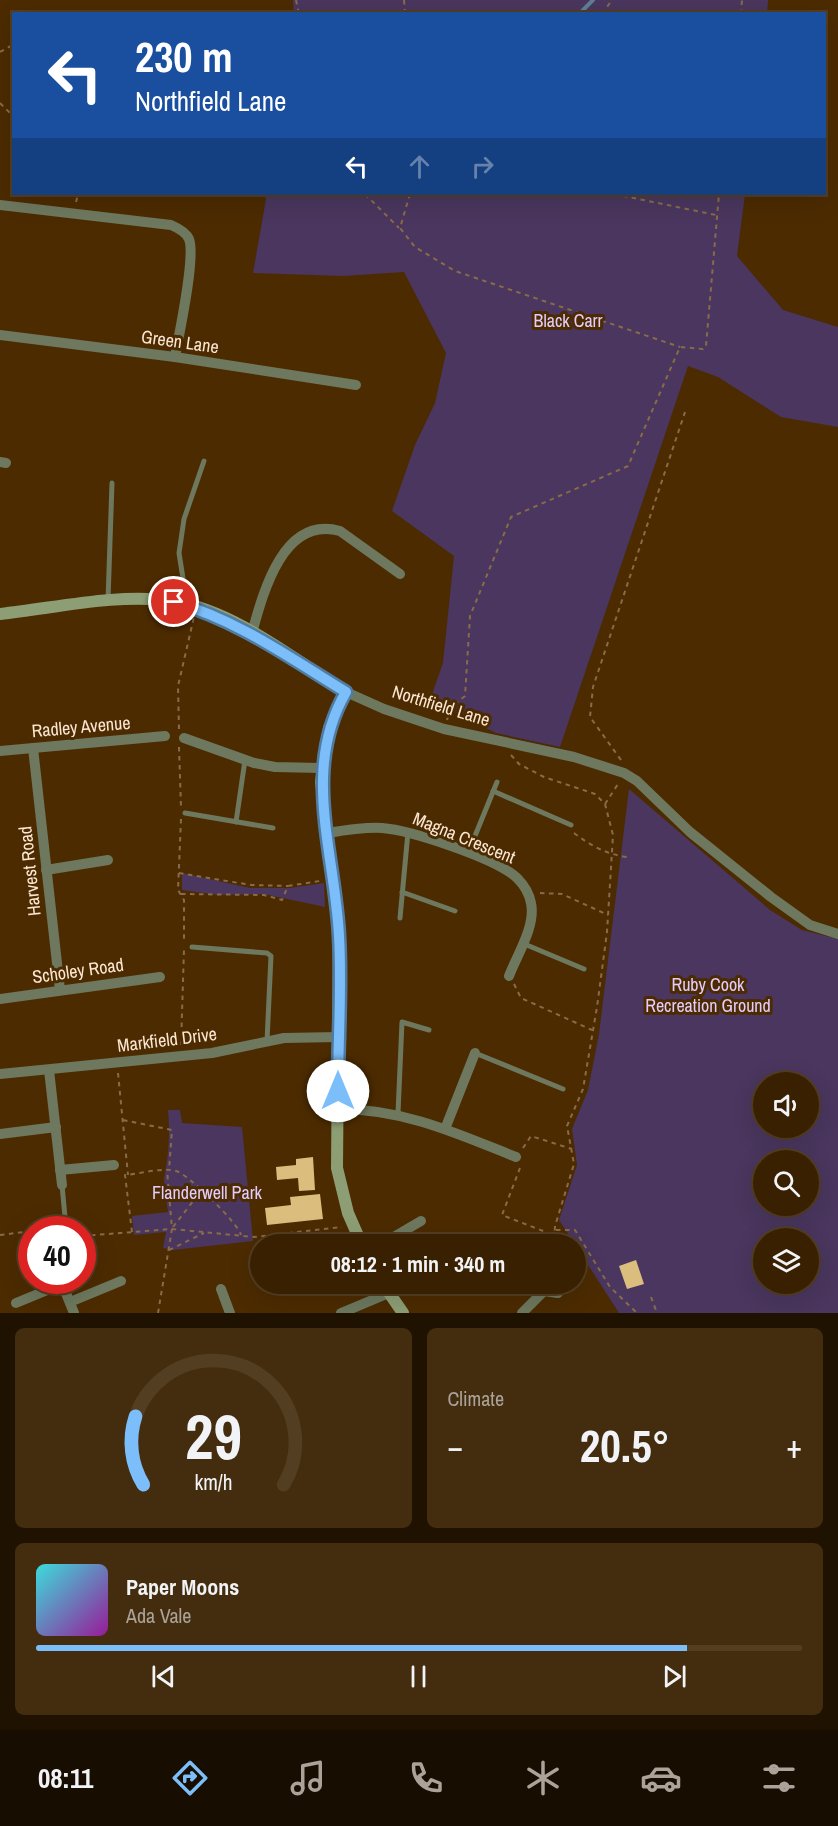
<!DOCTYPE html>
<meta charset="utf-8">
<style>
body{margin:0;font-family:"Archivo Narrow",sans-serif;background:#442d0f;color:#f1f3f6;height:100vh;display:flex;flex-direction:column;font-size:22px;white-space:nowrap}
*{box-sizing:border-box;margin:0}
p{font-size:20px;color:#aba399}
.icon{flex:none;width:33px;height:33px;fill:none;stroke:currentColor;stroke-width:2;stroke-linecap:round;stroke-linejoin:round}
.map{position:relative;height:1313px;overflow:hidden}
.details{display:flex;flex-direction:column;gap:15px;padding:15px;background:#1f1200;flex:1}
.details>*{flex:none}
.top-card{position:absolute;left:12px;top:12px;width:814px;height:183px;border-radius:0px;box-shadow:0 6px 24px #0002,0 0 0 2px #533e22;background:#1a4fa0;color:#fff;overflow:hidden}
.fabs{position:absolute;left:753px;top:1072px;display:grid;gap:12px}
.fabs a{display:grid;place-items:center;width:66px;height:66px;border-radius:50%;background:#392000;box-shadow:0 6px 24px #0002,0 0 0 2px #533e22;font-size:30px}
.speed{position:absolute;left:18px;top:1216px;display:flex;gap:12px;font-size:30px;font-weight:700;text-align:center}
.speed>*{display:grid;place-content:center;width:78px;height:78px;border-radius:50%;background:#392000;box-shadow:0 6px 24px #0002,0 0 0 2px #533e22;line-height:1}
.speed .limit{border:9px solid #d22;background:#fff;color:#111}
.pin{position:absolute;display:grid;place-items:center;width:51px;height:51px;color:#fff;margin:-26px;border:3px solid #fff;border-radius:50%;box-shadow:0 2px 6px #0007}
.me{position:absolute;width:66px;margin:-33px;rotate:0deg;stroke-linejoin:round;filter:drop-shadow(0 0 4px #0008)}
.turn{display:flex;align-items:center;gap:21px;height:126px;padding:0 24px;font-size:27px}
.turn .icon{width:78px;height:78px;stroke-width:2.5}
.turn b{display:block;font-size:42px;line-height:51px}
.lanes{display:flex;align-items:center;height:57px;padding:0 24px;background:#0003;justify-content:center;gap:30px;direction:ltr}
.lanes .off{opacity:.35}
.big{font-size:45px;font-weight:700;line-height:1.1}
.details .tile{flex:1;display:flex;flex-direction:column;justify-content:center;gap:9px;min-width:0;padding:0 21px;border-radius:9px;background:#442d0f}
.details .dial{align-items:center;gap:0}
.dial svg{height:156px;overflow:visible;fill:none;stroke:#533e22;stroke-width:7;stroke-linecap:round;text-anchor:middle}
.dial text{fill:#f1f3f6;stroke:none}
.song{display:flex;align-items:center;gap:18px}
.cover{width:72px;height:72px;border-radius:9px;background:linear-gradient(135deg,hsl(180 70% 55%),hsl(300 70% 35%))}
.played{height:6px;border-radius:3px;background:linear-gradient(90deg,#7cbef9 85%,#533e22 85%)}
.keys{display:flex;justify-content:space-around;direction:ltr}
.heat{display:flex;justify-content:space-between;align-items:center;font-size:33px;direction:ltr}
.details .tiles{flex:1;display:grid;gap:15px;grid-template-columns:1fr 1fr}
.tile:last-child{grid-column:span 2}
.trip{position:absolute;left:250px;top:1234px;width:336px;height:60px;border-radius:30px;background:#392000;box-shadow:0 6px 24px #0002,0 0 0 2px #533e22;font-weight:700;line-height:60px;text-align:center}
.menu{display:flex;height:96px;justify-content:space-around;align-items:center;background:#170d00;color:#aba399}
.menu .icon{width:42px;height:42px}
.menu .on{color:#7cbef9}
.menu b{font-size:27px;color:#f1f3f6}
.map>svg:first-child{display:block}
.green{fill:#4a365e;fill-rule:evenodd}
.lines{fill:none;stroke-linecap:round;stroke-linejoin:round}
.stream{stroke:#5f7e95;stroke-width:4}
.building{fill:#dbbe7d}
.path{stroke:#886b48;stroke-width:2;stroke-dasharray:4.5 4.5;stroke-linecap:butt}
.lane{stroke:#6d785e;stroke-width:5}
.street{stroke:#6d785e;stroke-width:10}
.secondary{stroke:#8d9e75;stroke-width:12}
.route-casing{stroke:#517ca2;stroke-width:15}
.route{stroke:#7cbef9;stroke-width:10}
.labels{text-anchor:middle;stroke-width:6;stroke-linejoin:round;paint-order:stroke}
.park-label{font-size:18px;fill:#e4ccfe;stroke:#4c2b00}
.street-label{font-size:18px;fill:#fce7d3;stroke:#4c2b00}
</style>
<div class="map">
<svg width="838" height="1313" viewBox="0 0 838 1313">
<rect width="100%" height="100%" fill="#4c2b00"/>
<!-- green -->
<g class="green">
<polygon points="293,0 768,0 767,14 294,14"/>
<polygon points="264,194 745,194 737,256 783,310 838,327 838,427 781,417 718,377 688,366 560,747 496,733 430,700 443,663 454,556 392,511 415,445 435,403 446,353 404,272 343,276 253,273 266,199"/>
<path d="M629 789 770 910 802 930 838 939V1313H619L559 1220 577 1165 572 1129 588 1090 599 1034ZM764 1083H808V1128H764ZM764 1161H808V1206H764ZM764 1239H808V1284H764Z"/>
<polygon points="182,873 250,888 290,888 324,883 325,907 264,894 219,895 182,890"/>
<path d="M168 1110H180L182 1123 242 1127 253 1241 173 1250 163 1248 166 1232 134 1235 132 1216 168 1212C167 1201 162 1184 165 1173 169 1152 170 1132 168 1110Z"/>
</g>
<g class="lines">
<!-- stream -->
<polyline class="stream" points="579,14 593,0"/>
</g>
<!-- building -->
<g class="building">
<polygon points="313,1157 315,1190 299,1191 298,1178 277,1180 276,1167 296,1165 296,1159"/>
<polygon points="320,1194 323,1219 267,1225 265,1208 291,1205 290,1197"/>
<polygon points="636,1260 644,1284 627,1289 619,1266"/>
</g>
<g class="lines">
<!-- path -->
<g class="path">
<polyline points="296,0 299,14"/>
<polyline points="404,0 405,14"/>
<polyline points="602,14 612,0"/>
<polyline points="741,14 742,0"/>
<polyline points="0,52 14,44"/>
<polyline points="0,103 14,117"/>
<polyline points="365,194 399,228"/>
<polyline points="410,194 400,228 415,247 455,271 680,347"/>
<polyline points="614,194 716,215"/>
<polyline points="76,202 78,194"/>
<polyline points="447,720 451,707 465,696 470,616 511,517 628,466 680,347 703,349 706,346 719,194"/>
<polyline points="179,729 178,686 194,617"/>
<polyline points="179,747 181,807"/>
<polyline points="511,755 519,764 544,777 595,794 605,804 613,835 607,932 597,1007 583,1089 567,1126 574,1164 555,1226 554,1245"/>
<polyline points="621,760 590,717 593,687 685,412"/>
<polyline points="605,804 618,784"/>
<polyline points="181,819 178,890 184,900 184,943"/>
<path d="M574 833C590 845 605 854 627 857"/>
<polyline points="179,873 251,885 288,886"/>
<polyline points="540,893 562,894 608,915"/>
<polyline points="181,894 264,895 282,900 288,886 320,881"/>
<polyline points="514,984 521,998 592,1030"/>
<polyline points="181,1045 184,949"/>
<polyline points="118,1073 128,1175"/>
<polyline points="123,1120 172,1130 169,1170"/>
<polyline points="523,1148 531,1136 572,1149"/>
<polyline points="520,1168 502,1215 556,1236"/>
<polyline points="173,1227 201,1191"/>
<polyline points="37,1230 38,1230"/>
<polyline points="556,1230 575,1230 610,1287 637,1313"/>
<path d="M132 1232 125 1175C140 1174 161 1167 176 1171 188 1174 238 1223 241 1235"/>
<polyline points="0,1235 32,1231"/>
<polyline points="82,1236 172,1229 254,1237 342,1227"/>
<polyline points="169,1250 204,1233"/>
<polyline points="651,1297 657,1313"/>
<polyline points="158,1313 172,1229 167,1170"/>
</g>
<!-- lane -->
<g class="lane">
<polyline points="108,600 112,483"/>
<polyline points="187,604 179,553 184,519 204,461"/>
<polyline points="493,791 571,825"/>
<polyline points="185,813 273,828"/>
<polyline points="236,822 245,760"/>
<polyline points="468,853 497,782"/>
<polyline points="402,892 455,911"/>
<polyline points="400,918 408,832"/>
<polyline points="522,943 584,969"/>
<polyline points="192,947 267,953 271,956 267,1041"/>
<polyline points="475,1053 563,1089"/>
<polyline points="398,1113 402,1022 429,1030"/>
<polyline points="62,1185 66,1228"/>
</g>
<!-- street -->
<g class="street">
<path d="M0 205 171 225C178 228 186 232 189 239 196 257 179 334 175 357"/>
<polyline points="0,335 175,357 356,385"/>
<polyline points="0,462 6,463"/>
<path d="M252 633C263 593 283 515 340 531L400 574"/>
<polyline points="346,692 384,709 444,729 574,757 624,773 637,781 690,832 771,897 810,925 838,934"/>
<polyline points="184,738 254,763 275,767 321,768"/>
<polyline points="33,748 60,990"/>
<polyline points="0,751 165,736"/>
<path d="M328 833C346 830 364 827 382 828 410 830 499 859 518 879 525 886 529 893 531 903 536 926 517 955 509 976"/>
<polyline points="46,870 108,860"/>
<polyline points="0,999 160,977"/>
<polyline points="49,1070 62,1185"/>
<polyline points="0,1074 212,1053 284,1038 338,1037"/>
<path d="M338 1109C404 1109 456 1133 516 1157"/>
<polyline points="445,1129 475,1053"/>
<polyline points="0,1134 56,1127"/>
<polyline points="60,1170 114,1165"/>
<polyline points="380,1245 421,1221"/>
<polyline points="61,1281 74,1313"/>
<polyline points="540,1284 544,1291 558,1293"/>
<polyline points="221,1289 230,1313"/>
<polyline points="70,1302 121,1281"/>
<polyline points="16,1303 62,1284"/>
<polyline points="341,1313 389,1293"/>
<polyline points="522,1313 544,1291"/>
</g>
<!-- secondary -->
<g class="secondary">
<path d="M0 614C56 608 117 593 173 601 235 611 293 659 346 692L329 728 321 782 339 933 337 1168 348 1213 362 1245"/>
<polyline points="383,1284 403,1313"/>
</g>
</g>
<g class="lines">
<!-- route casing -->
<g class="route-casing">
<path id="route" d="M174 602C238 620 290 658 346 692 301 769 335 853 339 936 342 987 338 1039 338 1091"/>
</g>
<!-- route -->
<use href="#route" class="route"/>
</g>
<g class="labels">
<!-- park labels -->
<g class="park-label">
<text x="568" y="327">Black Carr</text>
<text x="708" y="991">Ruby Cook<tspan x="708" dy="21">Recreation Ground</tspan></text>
<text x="207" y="1199">Flanderwell Park</text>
</g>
<!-- street labels -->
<g class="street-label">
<text transform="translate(180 342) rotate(8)" y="6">Green Lane</text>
<text transform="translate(441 706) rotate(17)" y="6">Northfield Lane</text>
<text transform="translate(81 727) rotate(-5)" y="6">Radley Avenue</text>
<text transform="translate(464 838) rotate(22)" y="6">Magna Crescent</text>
<text transform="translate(30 871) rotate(-96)" y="6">Harvest Road</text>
<text transform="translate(78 971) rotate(-8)" y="6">Scholey Road</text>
<text transform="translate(167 1040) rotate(-7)" y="6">Markfield Drive</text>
</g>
</g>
</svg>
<div class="fabs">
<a><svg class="icon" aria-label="sound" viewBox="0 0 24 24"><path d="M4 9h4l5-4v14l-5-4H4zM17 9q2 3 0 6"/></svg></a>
<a><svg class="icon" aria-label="search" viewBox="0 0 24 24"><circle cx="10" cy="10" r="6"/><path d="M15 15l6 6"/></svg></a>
<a><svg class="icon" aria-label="layers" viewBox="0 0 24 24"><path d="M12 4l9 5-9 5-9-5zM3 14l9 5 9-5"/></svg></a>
</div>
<div class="speed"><div class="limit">40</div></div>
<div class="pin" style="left:174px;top:602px;background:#d93025"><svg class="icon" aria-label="arrive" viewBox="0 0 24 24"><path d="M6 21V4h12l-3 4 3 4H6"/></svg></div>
<svg class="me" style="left:338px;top:1091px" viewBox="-20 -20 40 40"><circle r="19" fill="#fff"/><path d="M0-13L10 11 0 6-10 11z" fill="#7cbef9"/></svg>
<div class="trip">08:12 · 1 min · 340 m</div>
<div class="top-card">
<div class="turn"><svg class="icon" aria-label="left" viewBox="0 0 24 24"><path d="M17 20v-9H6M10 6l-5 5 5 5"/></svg><div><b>230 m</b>Northfield Lane</div></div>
<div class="lanes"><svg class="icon" aria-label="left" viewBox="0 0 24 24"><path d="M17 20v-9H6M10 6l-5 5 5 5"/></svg><svg class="icon off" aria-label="ahead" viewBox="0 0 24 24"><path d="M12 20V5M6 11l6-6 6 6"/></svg><svg class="icon off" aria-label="right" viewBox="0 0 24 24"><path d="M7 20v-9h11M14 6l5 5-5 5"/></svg></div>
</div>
</div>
<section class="details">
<div class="tiles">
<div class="tile dial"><svg viewBox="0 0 100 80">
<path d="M14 69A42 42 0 1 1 86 69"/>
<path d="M14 69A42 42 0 0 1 10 34" stroke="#7cbef9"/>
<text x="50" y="56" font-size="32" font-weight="700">29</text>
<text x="50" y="72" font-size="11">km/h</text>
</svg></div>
<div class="tile"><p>Climate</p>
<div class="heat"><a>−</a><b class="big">20.5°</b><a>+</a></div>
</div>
<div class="tile">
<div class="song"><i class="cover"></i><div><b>Paper Moons</b><p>Ada Vale</p></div></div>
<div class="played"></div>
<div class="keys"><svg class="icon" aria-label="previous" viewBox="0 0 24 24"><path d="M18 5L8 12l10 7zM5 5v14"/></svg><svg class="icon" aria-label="pause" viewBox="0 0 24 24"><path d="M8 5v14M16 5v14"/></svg><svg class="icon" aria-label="next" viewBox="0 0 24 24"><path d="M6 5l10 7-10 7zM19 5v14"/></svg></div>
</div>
</div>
</section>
<nav class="menu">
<b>08:11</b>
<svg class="icon on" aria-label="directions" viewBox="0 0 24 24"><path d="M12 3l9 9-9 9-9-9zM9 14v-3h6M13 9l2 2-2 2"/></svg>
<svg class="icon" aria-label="music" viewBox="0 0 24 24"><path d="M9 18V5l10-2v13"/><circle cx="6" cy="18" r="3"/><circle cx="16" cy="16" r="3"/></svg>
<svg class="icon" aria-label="phone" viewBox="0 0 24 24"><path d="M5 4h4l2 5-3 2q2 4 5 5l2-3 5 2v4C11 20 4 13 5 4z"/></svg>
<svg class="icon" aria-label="climate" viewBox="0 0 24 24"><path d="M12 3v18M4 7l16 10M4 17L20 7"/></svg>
<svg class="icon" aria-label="car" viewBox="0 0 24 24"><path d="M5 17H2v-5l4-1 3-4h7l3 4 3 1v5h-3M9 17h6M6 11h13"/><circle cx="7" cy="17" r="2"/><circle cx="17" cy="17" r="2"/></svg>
<svg class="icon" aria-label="filters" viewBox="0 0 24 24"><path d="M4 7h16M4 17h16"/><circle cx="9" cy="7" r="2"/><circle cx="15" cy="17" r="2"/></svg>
</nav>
